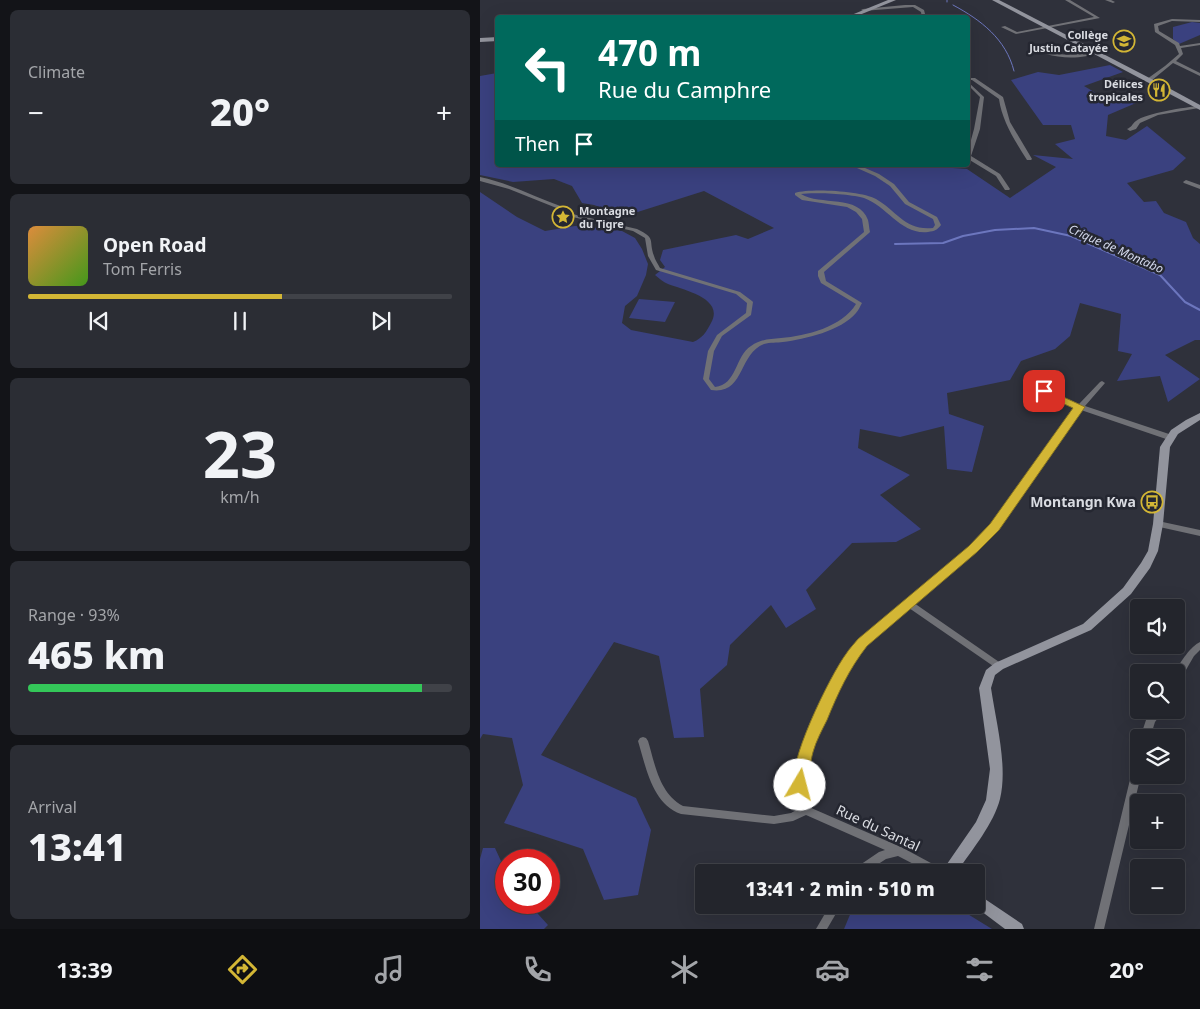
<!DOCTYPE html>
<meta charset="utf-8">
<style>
body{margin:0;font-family:"Noto Sans",sans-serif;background:#2b2d34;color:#f1f3f6;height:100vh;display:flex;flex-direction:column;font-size:19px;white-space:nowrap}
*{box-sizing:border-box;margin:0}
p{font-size:16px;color:#a3a5a9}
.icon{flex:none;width:28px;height:28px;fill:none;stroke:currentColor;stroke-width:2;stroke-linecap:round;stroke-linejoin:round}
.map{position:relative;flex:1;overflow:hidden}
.side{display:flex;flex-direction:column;gap:10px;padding:10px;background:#131418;width:480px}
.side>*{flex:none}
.hud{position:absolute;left:15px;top:15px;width:475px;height:152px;border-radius:5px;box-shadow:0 5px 20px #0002,0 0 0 1px #404248;background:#00695c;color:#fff;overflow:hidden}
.tools{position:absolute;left:650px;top:599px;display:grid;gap:10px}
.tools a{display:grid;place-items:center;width:55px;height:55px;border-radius:5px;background:#23252c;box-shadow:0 5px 20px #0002,0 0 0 1px #404248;font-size:25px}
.speed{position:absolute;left:15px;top:849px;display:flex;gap:10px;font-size:25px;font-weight:700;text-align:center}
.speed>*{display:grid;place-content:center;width:65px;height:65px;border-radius:50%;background:#23252c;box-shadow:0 5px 20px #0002,0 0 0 1px #404248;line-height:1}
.speed .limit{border:8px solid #d22;background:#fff;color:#111}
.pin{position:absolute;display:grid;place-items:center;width:42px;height:42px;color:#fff;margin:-21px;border-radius:10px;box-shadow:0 2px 8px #0006}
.me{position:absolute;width:55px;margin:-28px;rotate:8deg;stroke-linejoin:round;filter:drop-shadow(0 0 4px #0008)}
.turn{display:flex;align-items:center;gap:18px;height:105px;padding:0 20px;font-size:22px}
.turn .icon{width:65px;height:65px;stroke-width:2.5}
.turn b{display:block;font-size:35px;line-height:42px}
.then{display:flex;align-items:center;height:48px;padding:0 20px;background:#0003;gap:10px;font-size:19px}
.big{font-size:38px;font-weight:800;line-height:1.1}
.side .tile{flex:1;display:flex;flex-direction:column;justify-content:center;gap:8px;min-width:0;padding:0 18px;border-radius:8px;background:#2b2d34}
.side .dial{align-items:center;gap:0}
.dial b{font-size:65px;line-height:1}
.song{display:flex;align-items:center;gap:15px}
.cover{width:60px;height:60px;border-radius:8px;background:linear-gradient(135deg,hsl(30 70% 55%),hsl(100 70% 35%))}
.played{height:5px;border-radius:2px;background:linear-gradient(90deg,#d3b635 60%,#404248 60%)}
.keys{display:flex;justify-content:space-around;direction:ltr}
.heat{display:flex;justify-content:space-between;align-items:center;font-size:28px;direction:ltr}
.charge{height:8px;border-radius:4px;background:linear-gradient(90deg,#34c759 93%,#404248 0)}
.trip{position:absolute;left:215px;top:864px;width:290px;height:50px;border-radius:5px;background:#23252c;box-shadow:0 5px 20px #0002,0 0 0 1px #404248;font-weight:800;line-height:50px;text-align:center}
.dock{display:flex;height:80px;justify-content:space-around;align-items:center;background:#0e0f12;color:#a3a5a9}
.dock .icon{width:35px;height:35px}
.dock .active{color:#d3b635}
.dock b{font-size:22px;color:#f1f3f6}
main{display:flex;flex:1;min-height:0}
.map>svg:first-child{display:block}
.green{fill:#3a417f}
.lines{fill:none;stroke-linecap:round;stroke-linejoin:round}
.stream-far1{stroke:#6c76be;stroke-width:1}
.stream{stroke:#6c76be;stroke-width:2}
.street{fill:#707176;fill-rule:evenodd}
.secondary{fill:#92949d;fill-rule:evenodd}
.route{fill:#d3b635;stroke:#897622}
.labels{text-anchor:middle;stroke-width:5;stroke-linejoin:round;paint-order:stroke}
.far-poi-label{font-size:11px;font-weight:bold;fill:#d9dbe1;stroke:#252731;text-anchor:end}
.far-water-label{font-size:12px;font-style:italic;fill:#d4d9ed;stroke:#252731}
.poi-label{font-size:14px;font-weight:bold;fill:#d9dbe1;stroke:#252731;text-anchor:end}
.street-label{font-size:14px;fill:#d9dbe1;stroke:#252731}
</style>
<main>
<section class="side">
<div class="tile"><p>Climate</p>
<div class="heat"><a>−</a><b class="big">20°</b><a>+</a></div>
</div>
<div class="tile">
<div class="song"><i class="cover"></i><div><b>Open Road</b><p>Tom Ferris</p></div></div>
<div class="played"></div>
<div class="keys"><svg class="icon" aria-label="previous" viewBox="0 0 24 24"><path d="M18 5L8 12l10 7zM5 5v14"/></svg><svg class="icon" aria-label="pause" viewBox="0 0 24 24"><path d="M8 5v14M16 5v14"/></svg><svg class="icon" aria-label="next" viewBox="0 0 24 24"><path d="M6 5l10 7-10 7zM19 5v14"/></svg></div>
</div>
<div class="tile dial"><b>23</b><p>km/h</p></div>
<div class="tile"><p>Range · 93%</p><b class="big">465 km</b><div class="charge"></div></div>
<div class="tile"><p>Arrival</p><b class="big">13:41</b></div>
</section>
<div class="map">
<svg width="720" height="929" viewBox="0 0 720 929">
<rect width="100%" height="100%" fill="#2f313b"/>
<!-- green -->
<g class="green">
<polygon points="712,22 720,23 720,35 699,44 693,39 693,27"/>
<path d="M630 65 643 72 604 86 621 96 656 103 628 115 626 136 646 140 667 126 706 158 693 170 647 183 664 202 676 201 684 213 706 222 713 238 720 244V340H715L685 355 720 379 688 402 680 376 637 381 652 354 638 351 641 314 600 303 590 336 575 349 541 361 530 380 467 393 469 414 504 426 492 472 467 469 464 426 420 437 380 429 378 448 430 475 400 495 441 529 416 542 372 543 326 590 336 609 306 628 291 605 250 645 247 665 220 689 224 737 194 738 179 656 134 642 61 755 156 798 171 830 158 895 124 900 103 849 24 823 43 785 32 738 3 734 0 739V192L37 217 65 231 95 226 110 227 142 231 155 238 162 249 168 264 166 275 157 296 145 306 142 323 151 330 213 342C223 338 226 332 231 323 245 298 203 290 188 284 183 282 179 278 175 275L185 267 180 260 183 250 256 235 268 239 294 228 224 191 145 216 114 205 102 203 92 186 74 179 33 182 0 175V76L17 73 18 165H429L487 169 530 198 576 167 553 155 593 159 575 144 595 139 591 125H563L531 80 558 72 579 75Z"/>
<polygon points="159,299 195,302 185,322 149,318"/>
<polygon points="3,848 15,848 26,872 26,902 48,903 68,925 64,929 0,929 0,859"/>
<polygon points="374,905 473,905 512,929 364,929"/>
</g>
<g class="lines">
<!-- stream-far1 -->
<g class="stream-far1">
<polyline points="467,0 467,2"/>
<path d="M473 5C501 20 526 39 534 71"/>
</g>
<!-- stream -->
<polyline class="stream" points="415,244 463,243 483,236 515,230 554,228 591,236 680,275 705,302 720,310"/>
<!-- street -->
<g class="street">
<polygon points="585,0 590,0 620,18 536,34 521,27 525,26 537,32 614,17"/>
<polygon points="625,0 631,0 635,2 633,3"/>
<polygon points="425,5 435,5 444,10 446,18 442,18 441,12 433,7 383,11 381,10 383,9"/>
<polygon points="692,19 720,20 720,22 692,21 678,26 679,31 699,43 700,46 720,43 720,45 701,48 703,54 696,61 720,73 720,76 693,63 671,81 667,81 667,79 685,66 699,54 695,45 675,32 674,24"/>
<path d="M564 45H568L570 52C586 57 601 54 617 51L619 52C604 59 583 59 566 54Z"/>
<path d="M488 78H495L523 97 530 122 552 159 551 160H547C535 141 522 121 519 99L492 80H488Z"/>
<polygon points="488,82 504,97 500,129 491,156 520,174 530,189 529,190 525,190 516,176 488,159 488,151 494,129 500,97 488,85"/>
<path d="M720 106 719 108 678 115 660 123 656 129 650 131 647 129C652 127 652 124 656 121 666 113 706 107 720 106Z"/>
<path d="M355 165H378L399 174 414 184 429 202 457 217 461 225C457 230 455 231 448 232 421 235 407 206 384 198 372 194 333 192 321 194 340 206 379 194 388 220 389 224 389 228 390 232L389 233 344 272 346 281 382 303C380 306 379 310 376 313 361 331 325 339 303 342 297 343 290 342 284 344 258 354 265 395 231 390L223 379 228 351 237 335 266 313 267 303 256 294 176 270 168 256 165 238 153 231 84 215 79 209 29 189 0 181V177C29 183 55 197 83 207L88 213 157 229C177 239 168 239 174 256 175 260 178 264 180 268L260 292 272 301 273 302 271 315 242 336 234 351 229 379 235 387C257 385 255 356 271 346 281 339 290 339 301 338 326 336 362 327 376 304L341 283 338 276V271L384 232 382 219 376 212 367 207 322 200 315 195V193C331 188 381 191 396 199 417 211 425 231 453 228L455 225 453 219 425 204 410 186 395 176 377 168 358 167Z"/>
<polygon points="447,165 472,165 469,167 450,167"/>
<polygon points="706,180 720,185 720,189 704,183 703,182"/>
<path d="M622 381 625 383 605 406 692 435 693 437 692 439H686L601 410 579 440 518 529 496 551 434 603 522 664 523 666 522 668 519 669 516 668 429 608 386 644 379 654 362 682 330 753C324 772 325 788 329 807L423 848 462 869 463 872H449L418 856 406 859 386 872H373L374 869 399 852 405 850 326 815 313 821 294 824 201 814C172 804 166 767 158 741L160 738 163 737 166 738 168 741C175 764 179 793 203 806L294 816 311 813 320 808C315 789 315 772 321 753L353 682 366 659 380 640 490 547 512 525 573 436 596 408 561 392 560 391 561 390H565L599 404 620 382Z"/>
<polygon points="678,521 720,530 720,536 675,526 674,524"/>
<path d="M720 642V650L714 656 699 682 696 683C696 680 696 674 696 671 700 662 711 646 720 642Z"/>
<polygon points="674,710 684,710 675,722 670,738 660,738 666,720"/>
<polygon points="659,759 659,775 661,775 624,929 614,929 654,763 656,760"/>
<polygon points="350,905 361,905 347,929 336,929"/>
</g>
<!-- secondary -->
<g class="secondary">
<polygon points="408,0 416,0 372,18 364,18"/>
<polygon points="512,0 519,0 685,86 720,105 720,110"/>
<polygon points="18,37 18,41 0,42 0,38"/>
<path d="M720 413V420L698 434 690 447 683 524 678 551 670 568 651 594 611 630 523 669 515 675 511 688C516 722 528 766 520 799 514 823 492 850 479 869V872H465L467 864 496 822 506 800 510 769 499 688 506 670 515 663 603 624 643 588 661 563 668 551 673 524 680 447 691 430 706 420Z"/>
<polygon points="496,893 542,924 544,929 525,929 493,905 496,905"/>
</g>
</g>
<!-- route -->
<path class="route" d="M564 388 605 407 519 530 497 552 387 646C369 669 358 693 347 720 342 730 336 741 333 752 330 762 329 782 325 789L320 791 315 789C304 768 351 674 366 654 369 649 374 644 378 639L489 546 510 524 593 408 560 393 558 391 560 389Z"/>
<!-- icons -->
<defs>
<g id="school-ring" transform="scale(1.125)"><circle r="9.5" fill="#252731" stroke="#d3b635" stroke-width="1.5"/><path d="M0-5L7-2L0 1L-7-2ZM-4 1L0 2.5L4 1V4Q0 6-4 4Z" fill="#d3b635"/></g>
<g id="restaurant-ring" transform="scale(1.125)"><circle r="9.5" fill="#252731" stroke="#d3b635" stroke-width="1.5"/><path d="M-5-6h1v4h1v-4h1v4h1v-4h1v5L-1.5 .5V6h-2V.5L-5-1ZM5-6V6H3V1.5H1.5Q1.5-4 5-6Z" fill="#d3b635"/></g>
<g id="sight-ring" transform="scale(1.125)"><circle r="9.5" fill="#252731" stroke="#d3b635" stroke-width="1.5"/><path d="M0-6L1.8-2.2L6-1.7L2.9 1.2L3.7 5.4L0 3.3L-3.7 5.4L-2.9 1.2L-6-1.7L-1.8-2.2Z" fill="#d3b635"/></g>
<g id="bus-ring" transform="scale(1.125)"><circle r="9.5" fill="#252731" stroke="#d3b635" stroke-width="1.5"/><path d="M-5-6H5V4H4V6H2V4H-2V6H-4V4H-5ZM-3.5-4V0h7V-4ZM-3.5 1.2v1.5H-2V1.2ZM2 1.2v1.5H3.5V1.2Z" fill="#d3b635"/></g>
</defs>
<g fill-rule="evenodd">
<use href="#school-ring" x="644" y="41"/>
<use href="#restaurant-ring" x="679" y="90"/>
<use href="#sight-ring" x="83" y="217"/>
<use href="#bus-ring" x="672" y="502"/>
</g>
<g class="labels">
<!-- far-poi labels -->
<g class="far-poi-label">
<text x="628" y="39">Collège<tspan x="628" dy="13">Justin Catayée</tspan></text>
<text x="663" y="88">Délices<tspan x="663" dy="13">tropicales</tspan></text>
<text x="99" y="215" text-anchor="start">Montagne<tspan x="99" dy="13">du Tigre</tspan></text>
</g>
<!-- far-water labels -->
<g class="far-water-label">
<text transform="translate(636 249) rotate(24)" y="4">Crique de Montabo</text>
</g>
<!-- poi labels -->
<g class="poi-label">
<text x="656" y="507">Montangn Kwa</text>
</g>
<!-- street labels -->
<g class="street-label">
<text transform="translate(398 828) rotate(25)" y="5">Rue du Santal</text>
</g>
</g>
</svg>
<div class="tools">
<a><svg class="icon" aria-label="sound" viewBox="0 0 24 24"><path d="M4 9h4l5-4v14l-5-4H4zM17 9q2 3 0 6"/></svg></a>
<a><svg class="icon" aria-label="search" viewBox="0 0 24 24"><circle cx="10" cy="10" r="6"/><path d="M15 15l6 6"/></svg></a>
<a><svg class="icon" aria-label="layers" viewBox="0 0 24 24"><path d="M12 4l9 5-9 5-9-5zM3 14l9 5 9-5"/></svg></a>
<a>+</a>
<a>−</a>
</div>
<div class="speed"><div class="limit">30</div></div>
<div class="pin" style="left:564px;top:391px;background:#d93025"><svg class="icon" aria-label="arrive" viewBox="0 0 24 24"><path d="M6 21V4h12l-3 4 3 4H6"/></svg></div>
<svg class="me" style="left:320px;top:785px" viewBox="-20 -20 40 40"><circle r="19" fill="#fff"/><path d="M0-13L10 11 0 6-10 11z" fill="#d3b635"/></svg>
<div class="trip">13:41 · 2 min · 510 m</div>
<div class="hud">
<div class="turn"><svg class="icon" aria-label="left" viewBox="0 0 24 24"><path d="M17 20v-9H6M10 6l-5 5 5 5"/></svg><div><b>470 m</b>Rue du Camphre</div></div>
<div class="then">Then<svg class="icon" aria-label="arrive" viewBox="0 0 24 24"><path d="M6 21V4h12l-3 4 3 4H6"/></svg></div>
</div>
</div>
</main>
<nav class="dock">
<b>13:39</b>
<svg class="icon active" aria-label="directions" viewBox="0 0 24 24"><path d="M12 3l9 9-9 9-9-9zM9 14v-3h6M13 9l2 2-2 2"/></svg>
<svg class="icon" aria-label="music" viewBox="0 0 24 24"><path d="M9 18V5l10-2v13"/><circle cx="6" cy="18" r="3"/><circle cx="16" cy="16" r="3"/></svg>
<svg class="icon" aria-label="phone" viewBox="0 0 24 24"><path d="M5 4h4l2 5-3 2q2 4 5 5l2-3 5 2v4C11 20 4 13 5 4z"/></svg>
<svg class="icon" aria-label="climate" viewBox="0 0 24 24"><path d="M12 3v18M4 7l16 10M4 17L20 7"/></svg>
<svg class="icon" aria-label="car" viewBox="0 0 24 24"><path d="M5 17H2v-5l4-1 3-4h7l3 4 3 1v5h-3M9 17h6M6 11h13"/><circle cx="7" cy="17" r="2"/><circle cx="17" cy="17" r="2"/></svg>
<svg class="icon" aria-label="filters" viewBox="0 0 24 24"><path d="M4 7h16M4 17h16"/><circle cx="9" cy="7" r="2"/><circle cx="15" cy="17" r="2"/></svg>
<b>20°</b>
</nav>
